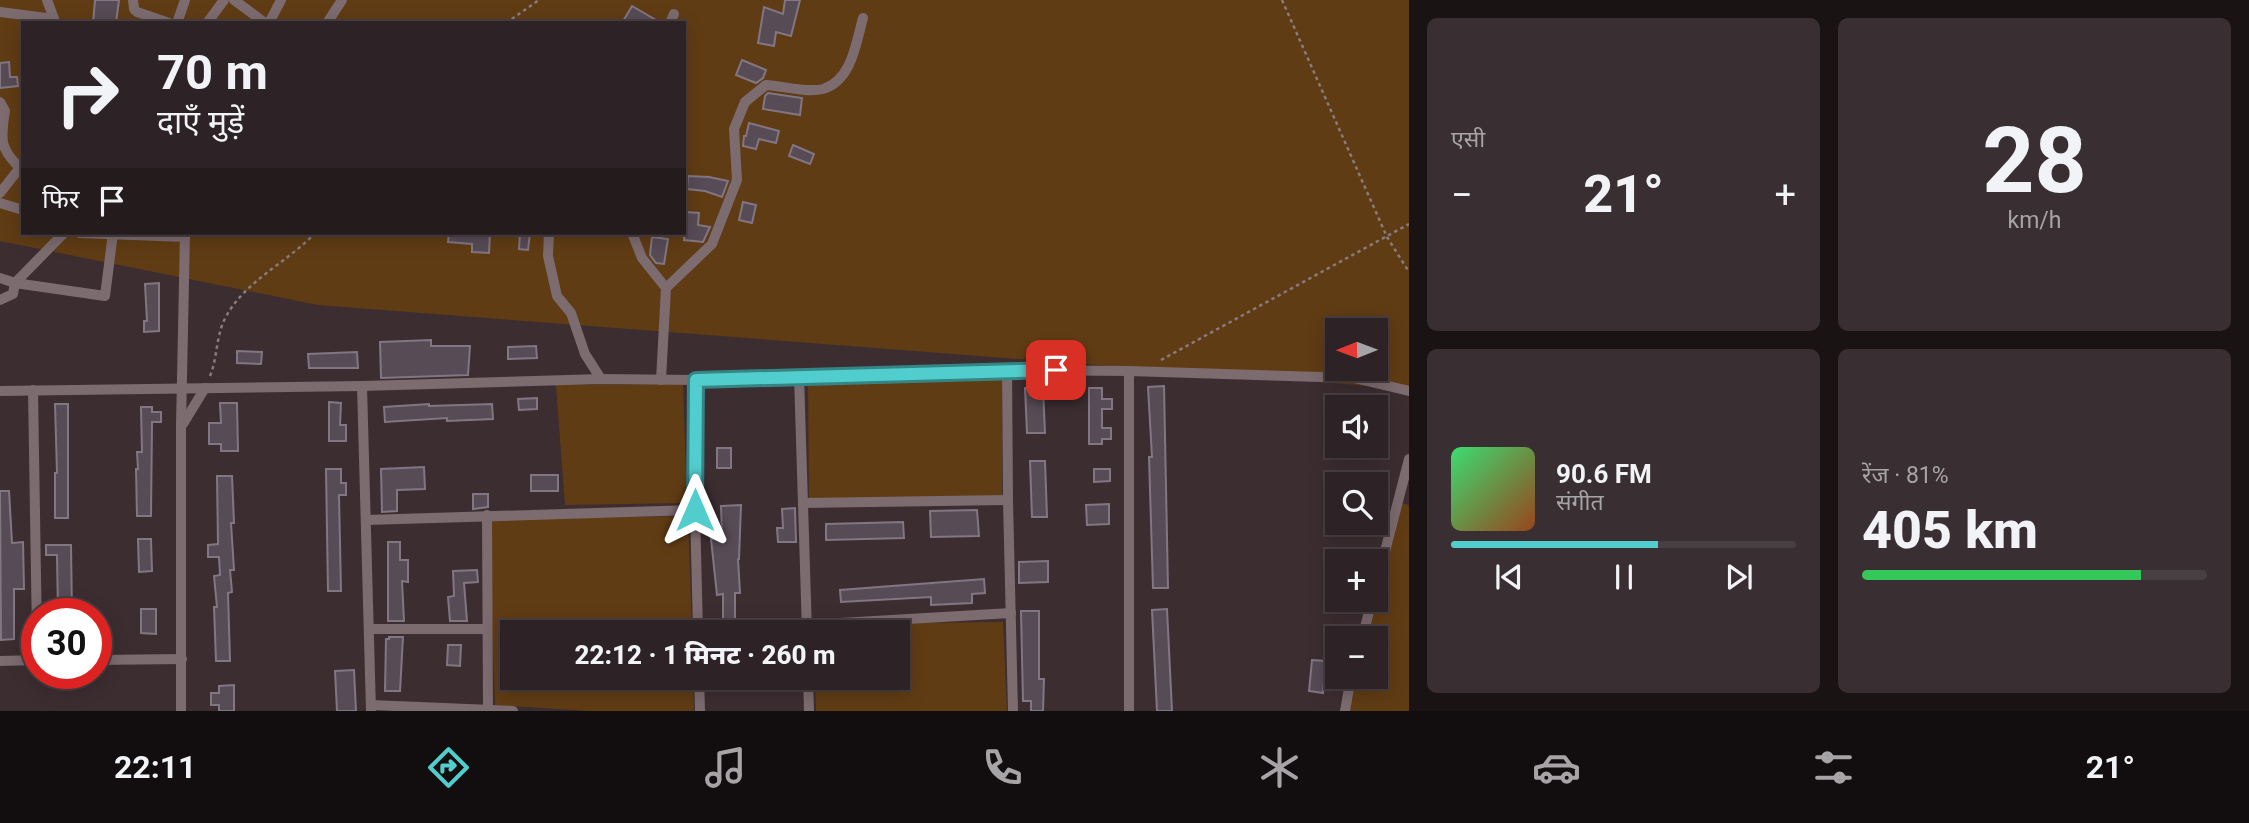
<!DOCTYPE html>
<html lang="hi">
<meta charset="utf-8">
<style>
body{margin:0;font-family:Roboto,"Noto Sans Devanagari",sans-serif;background:#392f32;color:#f1f3f6;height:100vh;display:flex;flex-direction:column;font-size:26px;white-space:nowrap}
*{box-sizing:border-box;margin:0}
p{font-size:23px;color:#a7a4a7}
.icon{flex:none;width:38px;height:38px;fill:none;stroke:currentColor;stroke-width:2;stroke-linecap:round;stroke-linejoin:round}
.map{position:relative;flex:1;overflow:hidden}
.details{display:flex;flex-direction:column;gap:18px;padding:18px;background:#191314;width:840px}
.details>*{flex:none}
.guide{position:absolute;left:21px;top:21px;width:665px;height:214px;border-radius:0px;box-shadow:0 4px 18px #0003,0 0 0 2px #483f42;background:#2d2225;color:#f1f3f6;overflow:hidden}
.needle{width:46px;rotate:269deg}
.controls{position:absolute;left:1325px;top:318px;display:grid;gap:14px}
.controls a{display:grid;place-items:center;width:63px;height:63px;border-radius:0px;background:#2d2225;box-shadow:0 4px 18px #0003,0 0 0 2px #483f42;font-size:35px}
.speed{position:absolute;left:21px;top:598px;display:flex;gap:14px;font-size:35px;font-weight:700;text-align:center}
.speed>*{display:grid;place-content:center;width:91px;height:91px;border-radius:50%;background:#2d2225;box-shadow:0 4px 18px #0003,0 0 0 2px #483f42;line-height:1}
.speed .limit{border:10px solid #d22;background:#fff;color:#111}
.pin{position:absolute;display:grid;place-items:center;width:60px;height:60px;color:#fff;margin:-30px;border-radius:14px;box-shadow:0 4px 10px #0006}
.me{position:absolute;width:77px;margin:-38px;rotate:0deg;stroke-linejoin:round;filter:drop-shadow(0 0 5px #0008)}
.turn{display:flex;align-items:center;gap:24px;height:147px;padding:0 21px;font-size:32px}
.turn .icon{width:91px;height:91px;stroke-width:2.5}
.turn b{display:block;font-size:49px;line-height:60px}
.then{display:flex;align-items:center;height:66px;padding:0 21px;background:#0003;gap:14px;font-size:26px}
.big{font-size:52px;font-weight:800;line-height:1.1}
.details .card{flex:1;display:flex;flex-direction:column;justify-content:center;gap:10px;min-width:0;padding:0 24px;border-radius:10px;background:#392f32}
.details .dial{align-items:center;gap:0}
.dial b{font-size:91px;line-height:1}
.song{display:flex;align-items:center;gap:21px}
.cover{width:84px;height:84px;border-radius:10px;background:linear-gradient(135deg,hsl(140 70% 55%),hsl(20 70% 35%))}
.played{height:7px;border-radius:4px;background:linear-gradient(90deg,#52cdcd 60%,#483f42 60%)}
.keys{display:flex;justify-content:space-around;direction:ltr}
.heat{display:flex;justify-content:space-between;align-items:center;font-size:38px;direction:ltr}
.charge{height:10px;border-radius:5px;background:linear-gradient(90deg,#34c759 81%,#483f42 0)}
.details .tiles{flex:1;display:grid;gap:18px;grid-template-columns:repeat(2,1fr)}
.trip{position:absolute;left:500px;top:620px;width:410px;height:70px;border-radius:0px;background:#2d2225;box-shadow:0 4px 18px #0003,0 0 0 2px #483f42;font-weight:800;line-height:70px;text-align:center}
.tabs{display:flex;height:112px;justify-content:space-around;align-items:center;background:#120e0f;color:#a7a4a7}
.tabs .icon{width:49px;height:49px}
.tabs .current{color:#52cdcd}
.tabs b{font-size:32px;color:#f1f3f6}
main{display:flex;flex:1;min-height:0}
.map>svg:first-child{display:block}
.green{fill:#603c14;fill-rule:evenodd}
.building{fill:#574b56;stroke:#827682;stroke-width:2}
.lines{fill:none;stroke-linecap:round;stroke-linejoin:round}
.path{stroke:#877b7e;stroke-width:2.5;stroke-dasharray:3.5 3.5;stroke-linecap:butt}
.street{stroke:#7c6b6f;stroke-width:10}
.route-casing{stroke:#358585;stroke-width:18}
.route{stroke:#52cdcd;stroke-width:12}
</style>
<main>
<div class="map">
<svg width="1409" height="711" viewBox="0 0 1409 711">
<rect width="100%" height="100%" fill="#3c2d31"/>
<!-- green -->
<g class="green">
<path d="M0 0H1409V389L318 305 0 241ZM23 23H684V233H23ZM1337 331H1376V369H1337Z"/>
<polygon points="1002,376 1002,497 809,502 808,382"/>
<polygon points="683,384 687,503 565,505 556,385"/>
<polygon points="1399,503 1409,505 1409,711 1348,711 1355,677 1376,677 1376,639 1365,639"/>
<polygon points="688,516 692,632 513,632 513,677 693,677 694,711 589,711 495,705 488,520"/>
<polygon points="1003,622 1007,711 816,711 815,677 898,677 898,632 814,632 849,624"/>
</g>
<!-- building -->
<g class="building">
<polygon points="95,0 119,0 116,23 93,23"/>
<polygon points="785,0 800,0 791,36 776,32 774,46 758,43 764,7 783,14"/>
<polygon points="632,6 661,23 622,23"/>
<polygon points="742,60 766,70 763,78 756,83 736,75"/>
<polygon points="9,62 10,77 17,77 18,86 0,88 0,63"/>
<polygon points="768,93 802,98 800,115 763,109 765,96"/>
<polygon points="749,123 779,131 776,143 759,139 756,149 743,146 744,136 746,136"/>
<polygon points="793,145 814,154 810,164 789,156"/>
<polygon points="688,176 709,177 728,181 722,197 705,191 687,189"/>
<polygon points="743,202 756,205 752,223 739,220"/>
<polygon points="686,212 699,213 698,225 710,227 703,242 684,240"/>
<polygon points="449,233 490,233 489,253 472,252 472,244 448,242"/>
<polygon points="520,233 530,233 528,250 519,249"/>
<polygon points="652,237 668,239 664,264 656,263 650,255"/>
<polygon points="159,283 159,331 144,332 144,321 147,321 145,284"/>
<polygon points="431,340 431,346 470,346 468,375 381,378 380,342"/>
<polygon points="536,346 537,358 508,359 508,347"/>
<polygon points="237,351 262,352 261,364 237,363"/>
<polygon points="357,352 358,368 309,368 308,354"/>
<polygon points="1164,386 1168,588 1153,588 1149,457 1152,457 1148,387"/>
<polygon points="1025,388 1043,388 1045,433 1027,433"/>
<polygon points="1089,388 1102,388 1102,399 1112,399 1112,409 1102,409 1102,428 1111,428 1111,439 1102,439 1102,444 1089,444"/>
<polygon points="537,398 537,409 519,410 518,399"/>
<polygon points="329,402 341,403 340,425 346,425 346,441 329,441"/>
<polygon points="220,403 237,403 238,451 221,451 221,444 209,444 209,423 221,423"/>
<polygon points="55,404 68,404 68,518 55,518 55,473 57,473"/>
<polygon points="429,404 429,406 492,404 493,419 447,421 447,418 385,422 384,407"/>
<polygon points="141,407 152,407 152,412 161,412 161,422 152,422 151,516 137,516 136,469 138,469 137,452 142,452"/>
<rect x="717" y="448" width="14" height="20"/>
<polygon points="1030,461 1045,461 1047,517 1032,517"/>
<polygon points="424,467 425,489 397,490 397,511 382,512 381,469"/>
<polygon points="326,469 341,469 341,483 346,483 346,495 339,495 341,591 328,591"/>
<polygon points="1094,469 1110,469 1110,481 1094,482"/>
<rect x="531" y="475" width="27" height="16"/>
<polygon points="217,476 232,476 234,523 231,523 234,570 230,570 232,592 228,593 230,661 216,661 214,607 217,607 214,576 220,575 219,557 208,557 208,545 218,544"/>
<polygon points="0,491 9,491 12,543 23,542 24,589 14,589 14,639 1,640"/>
<polygon points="473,494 488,494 488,507 473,509"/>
<polygon points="1109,504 1109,524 1087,525 1086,505"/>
<polygon points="741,505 739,559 738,559 740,593 735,593 735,627 723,627 723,594 717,595 711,539 722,538 721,506"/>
<polygon points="795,508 796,542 778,542 777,528 783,528 782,509"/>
<polygon points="977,510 979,536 931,537 930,511"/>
<polygon points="903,522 904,538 826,540 826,524"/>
<polygon points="138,539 151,539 152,571 139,572"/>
<polygon points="388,542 400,542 400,560 408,560 408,582 402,581 404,621 388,621"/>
<polygon points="46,545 71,545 72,614 58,614 57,555 46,555"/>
<polygon points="1048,561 1048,582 1019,583 1019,562"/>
<polygon points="477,570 478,582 464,583 467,621 450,621 448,597 454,596 453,571"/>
<polygon points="984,579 985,593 972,594 972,603 931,605 931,597 841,602 840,590"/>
<polygon points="141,609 156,609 156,634 141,633"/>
<polygon points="1167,609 1172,711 1157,711 1152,610"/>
<polygon points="1021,611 1039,611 1039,679 1044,679 1043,711 1031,711 1031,701 1023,701"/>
<polygon points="389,637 403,637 400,691 385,691 386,639 389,639"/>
<polygon points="448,645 461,645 460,666 447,665"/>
<polygon points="1312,660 1326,661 1323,693 1309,691"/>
<polygon points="354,670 356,711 337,711 335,671"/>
<polygon points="234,685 234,711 219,711 219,705 211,705 211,693 219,693 219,686"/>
</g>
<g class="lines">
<!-- path -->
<g class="path">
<polyline points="1282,0 1387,237 1409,272"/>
<polyline points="506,23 539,0"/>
<polyline points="1161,360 1409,224"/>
<path d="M210 376C217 359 216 340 223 323 240 283 286 264 315 233"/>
</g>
<!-- street -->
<g class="street">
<polyline points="47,0 54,19"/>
<polyline points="133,0 134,9 137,12 169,23"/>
<polyline points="234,0 265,23"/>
<polyline points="0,12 54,19 53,23"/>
<polyline points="177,23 185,0"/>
<polyline points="207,23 224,0"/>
<polyline points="269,23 281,0"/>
<polyline points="327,23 342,0"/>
<polyline points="670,23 674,14"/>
<path d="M0 102 5 111C0 141 0 150 23 171"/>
<polyline points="0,193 22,165"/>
<polyline points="0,203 23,210"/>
<polyline points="80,233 185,237"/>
<polyline points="549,233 548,256 557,296 571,313 585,354 601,379"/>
<polyline points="632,233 642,258 666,288 661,380"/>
<polyline points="0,278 15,283 105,296 113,233"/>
<path d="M666 288 712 244 737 180 734 129 745 102 766 85C783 86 807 93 823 89 852 80 856 43 863 18"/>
<polyline points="0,300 13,294 15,283 64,233"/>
<polyline points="1007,370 1008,500 1013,711"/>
<polyline points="1129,371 1129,711"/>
<polyline points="799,376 807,632"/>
<polyline points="696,380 695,510 698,632"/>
<polyline points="362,386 371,711"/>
<polyline points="33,390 37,637"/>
<polyline points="0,391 362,386 601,379 696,380 1007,370 1129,371 1354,378 1409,391"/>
<polyline points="183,424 205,388"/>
<polyline points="803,503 1008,500"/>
<polyline points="487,515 488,710"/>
<polyline points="366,520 695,510"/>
<polyline points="1376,586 1409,459"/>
<polyline points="806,625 1011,613"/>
<polyline points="369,629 487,629"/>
<polyline points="1362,639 1372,600"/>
<polyline points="96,660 182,659"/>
<polyline points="0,661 37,660"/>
<polyline points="699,677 700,711"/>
<polyline points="808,677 809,711"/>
<polyline points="371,705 513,711"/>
<polyline points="181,711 181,426 185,233"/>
<polyline points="1345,711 1351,677"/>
</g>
</g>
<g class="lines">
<!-- route casing -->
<g class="route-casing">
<polyline id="route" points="695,510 696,380 1056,370"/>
</g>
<!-- route -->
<use href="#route" class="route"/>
</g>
</svg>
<div class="controls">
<a><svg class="needle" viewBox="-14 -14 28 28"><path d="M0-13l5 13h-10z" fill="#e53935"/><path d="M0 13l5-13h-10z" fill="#a7a4a7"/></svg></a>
<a><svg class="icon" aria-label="sound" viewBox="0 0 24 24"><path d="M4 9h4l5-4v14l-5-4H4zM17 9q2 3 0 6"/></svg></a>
<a><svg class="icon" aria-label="search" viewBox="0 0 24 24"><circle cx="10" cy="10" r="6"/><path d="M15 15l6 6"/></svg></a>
<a>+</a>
<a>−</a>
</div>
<div class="speed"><div class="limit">30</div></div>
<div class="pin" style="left:1056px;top:370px;background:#d93025"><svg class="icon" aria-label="arrive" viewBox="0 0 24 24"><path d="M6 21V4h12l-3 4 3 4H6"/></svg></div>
<svg class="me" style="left:695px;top:510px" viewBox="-20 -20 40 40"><path d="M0-17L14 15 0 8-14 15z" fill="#52cdcd" stroke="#fff" stroke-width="4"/></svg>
<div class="trip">22:12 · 1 मिनट · 260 m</div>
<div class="guide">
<div class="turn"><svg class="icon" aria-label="right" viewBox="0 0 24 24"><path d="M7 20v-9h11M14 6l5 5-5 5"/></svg><div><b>70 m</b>दाएँ मुड़ें</div></div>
<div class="then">फिर<svg class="icon" aria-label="arrive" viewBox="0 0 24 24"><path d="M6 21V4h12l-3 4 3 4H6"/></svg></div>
</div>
</div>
<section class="details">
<div class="tiles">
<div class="card"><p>एसी</p>
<div class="heat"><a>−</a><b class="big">21°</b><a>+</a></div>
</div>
<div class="card dial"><b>28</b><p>km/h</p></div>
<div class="card">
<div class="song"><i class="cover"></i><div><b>90.6 FM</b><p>संगीत</p></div></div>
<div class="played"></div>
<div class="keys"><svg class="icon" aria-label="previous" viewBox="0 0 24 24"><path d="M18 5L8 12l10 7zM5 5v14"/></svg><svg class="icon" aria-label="pause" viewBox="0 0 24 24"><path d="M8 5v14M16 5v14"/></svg><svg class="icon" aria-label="next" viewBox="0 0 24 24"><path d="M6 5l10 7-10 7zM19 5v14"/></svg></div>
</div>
<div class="card"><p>रेंज · 81%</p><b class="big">405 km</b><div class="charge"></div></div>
</div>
</section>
</main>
<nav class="tabs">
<b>22:11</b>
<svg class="icon current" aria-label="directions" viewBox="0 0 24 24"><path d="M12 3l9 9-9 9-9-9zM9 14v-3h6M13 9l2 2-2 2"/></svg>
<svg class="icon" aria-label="music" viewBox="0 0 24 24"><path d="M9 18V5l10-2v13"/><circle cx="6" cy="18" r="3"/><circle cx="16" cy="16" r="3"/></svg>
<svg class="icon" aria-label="phone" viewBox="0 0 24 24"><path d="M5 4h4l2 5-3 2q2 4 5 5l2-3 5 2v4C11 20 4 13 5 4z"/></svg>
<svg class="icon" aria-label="climate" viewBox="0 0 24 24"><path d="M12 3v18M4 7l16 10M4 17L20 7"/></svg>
<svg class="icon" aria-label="car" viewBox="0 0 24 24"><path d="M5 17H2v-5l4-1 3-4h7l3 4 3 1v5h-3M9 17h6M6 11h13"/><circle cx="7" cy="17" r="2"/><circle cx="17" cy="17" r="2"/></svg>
<svg class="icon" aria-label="filters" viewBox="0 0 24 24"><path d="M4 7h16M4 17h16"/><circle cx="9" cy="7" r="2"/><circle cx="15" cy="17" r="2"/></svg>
<b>21°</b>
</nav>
